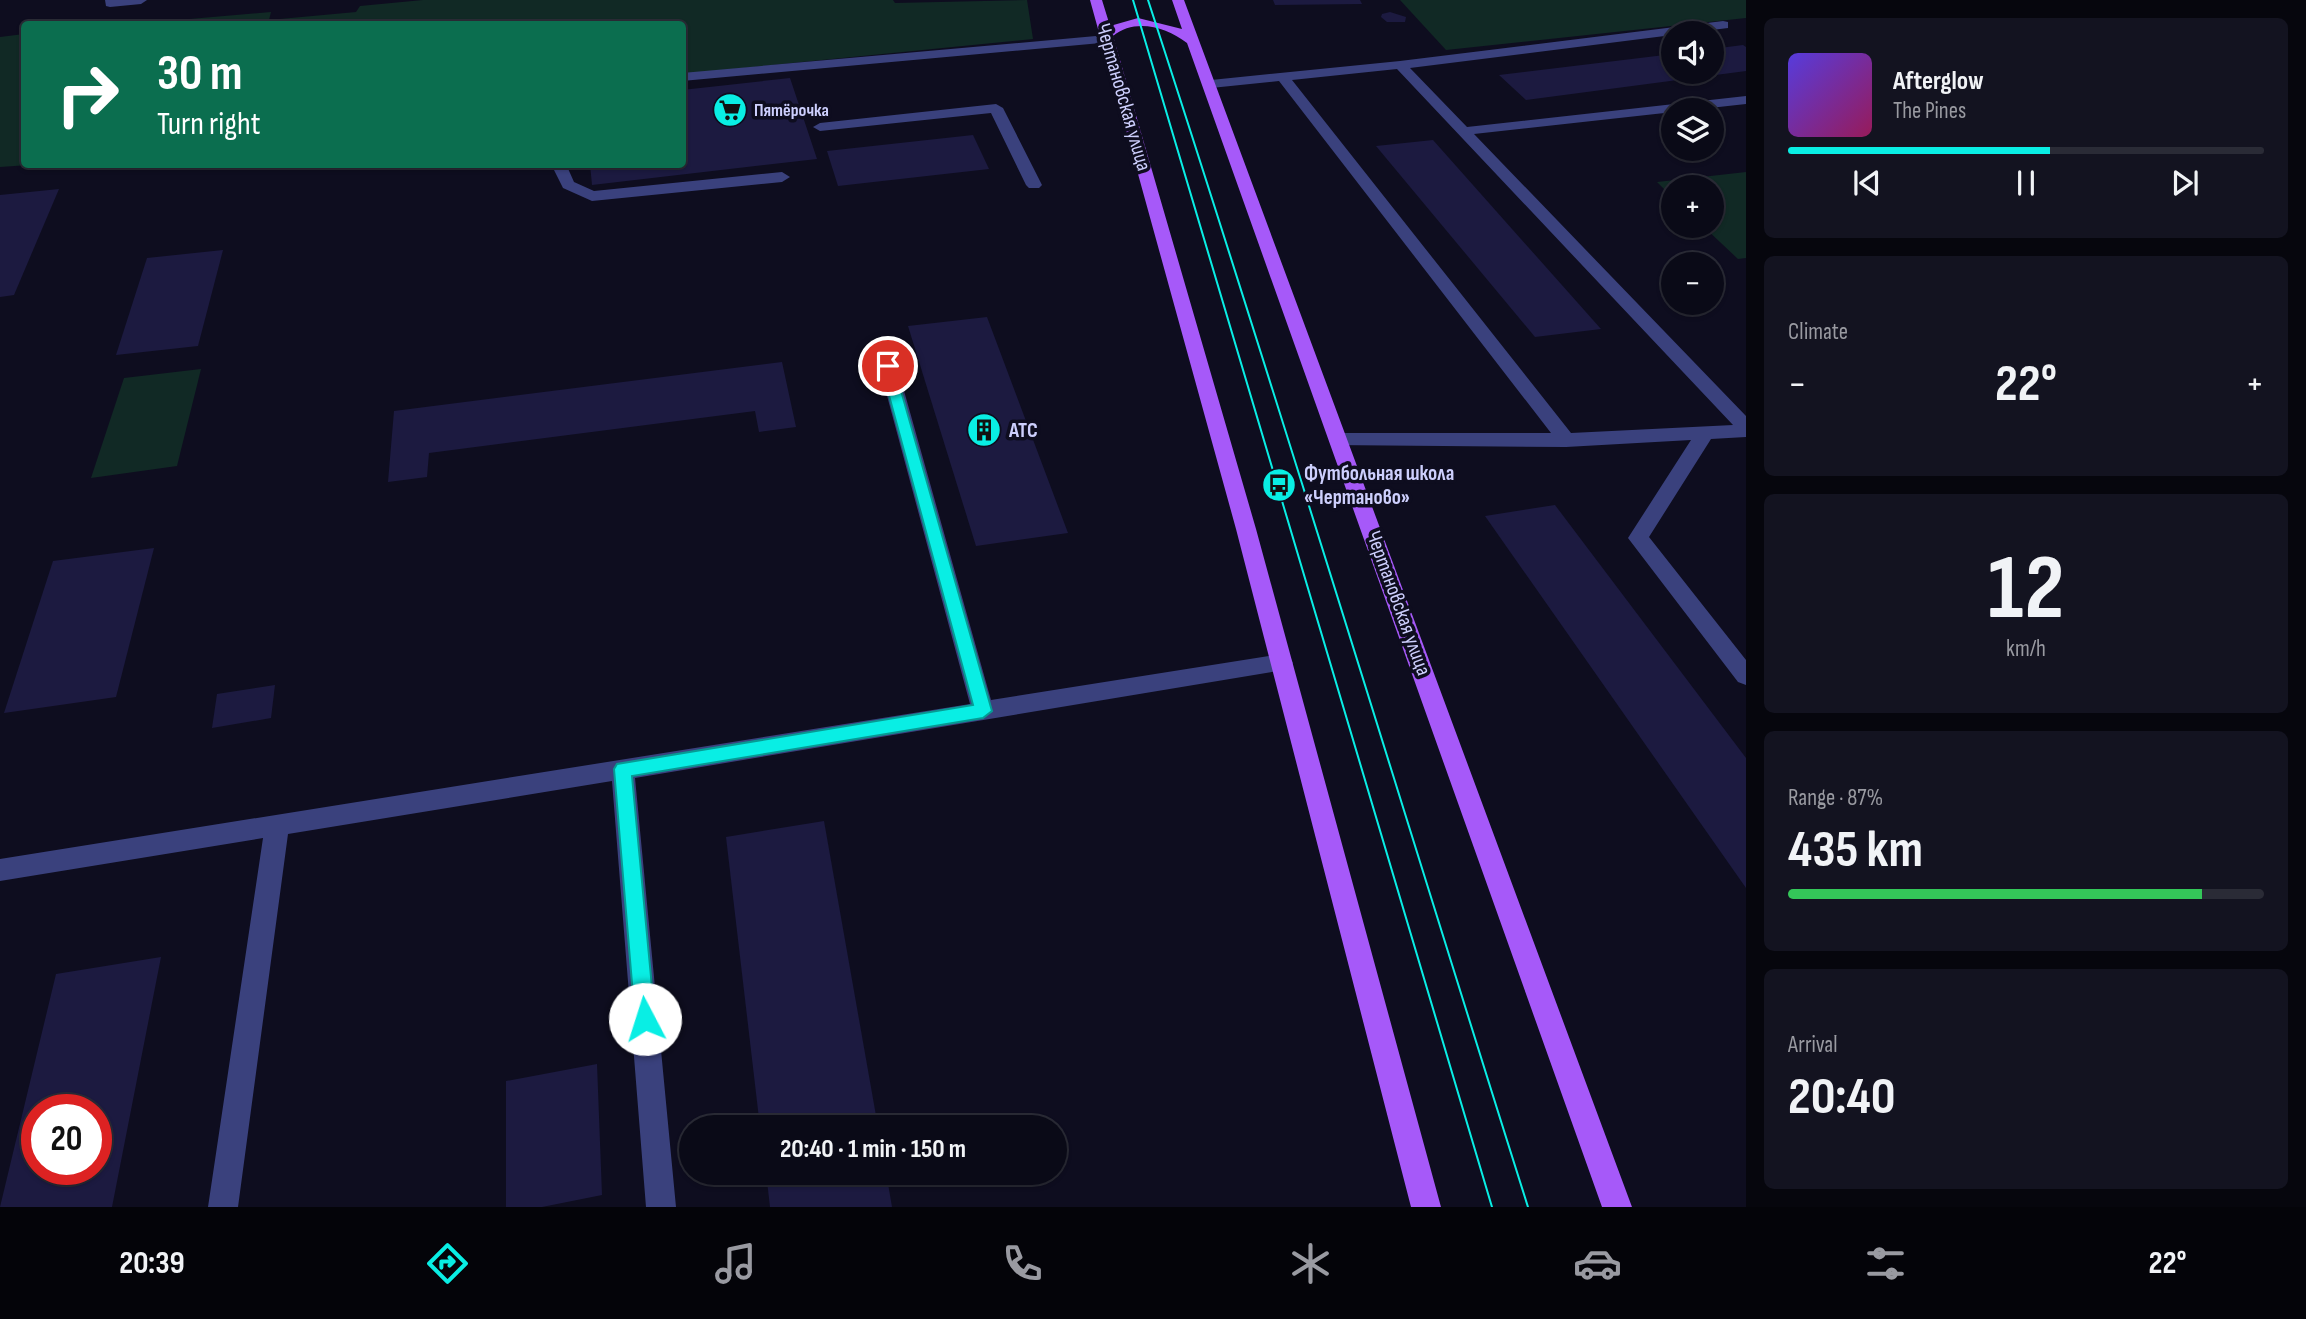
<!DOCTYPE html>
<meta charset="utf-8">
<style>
body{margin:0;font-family:"Sofia Sans Condensed",sans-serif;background:#131320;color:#f1f3f6;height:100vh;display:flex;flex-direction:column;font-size:26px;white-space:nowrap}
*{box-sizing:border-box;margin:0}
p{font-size:23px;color:#999aa1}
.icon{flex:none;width:38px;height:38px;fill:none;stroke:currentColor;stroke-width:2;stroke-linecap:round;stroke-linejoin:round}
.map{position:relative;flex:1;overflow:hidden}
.drawer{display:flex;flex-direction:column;gap:18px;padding:18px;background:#06060d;width:560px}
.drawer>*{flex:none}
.hud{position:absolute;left:21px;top:21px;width:665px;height:147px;border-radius:7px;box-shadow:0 2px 5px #0004,0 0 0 2px #2a2b36;background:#0b6e4f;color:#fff;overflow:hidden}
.controls{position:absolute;left:1661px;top:21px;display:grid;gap:14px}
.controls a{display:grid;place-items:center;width:63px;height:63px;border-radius:50%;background:#0a0a17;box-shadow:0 2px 5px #0004,0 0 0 2px #2a2b36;font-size:35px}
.speed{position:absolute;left:21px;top:1094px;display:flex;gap:14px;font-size:35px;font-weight:700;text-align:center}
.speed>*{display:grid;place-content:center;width:91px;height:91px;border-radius:50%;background:#0a0a17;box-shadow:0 2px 5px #0004,0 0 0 2px #2a2b36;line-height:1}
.speed .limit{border:10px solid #d22;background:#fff;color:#111}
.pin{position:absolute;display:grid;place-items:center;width:60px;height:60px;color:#fff;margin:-30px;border:4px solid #fff;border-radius:50%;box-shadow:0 2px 7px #0007}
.me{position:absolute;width:77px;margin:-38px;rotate:355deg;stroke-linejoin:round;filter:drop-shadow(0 0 5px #0008)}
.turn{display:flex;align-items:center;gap:24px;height:147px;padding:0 21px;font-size:32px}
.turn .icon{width:91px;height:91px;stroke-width:2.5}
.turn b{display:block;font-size:49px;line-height:60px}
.big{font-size:52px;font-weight:700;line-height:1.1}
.drawer .tile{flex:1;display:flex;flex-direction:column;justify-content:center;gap:10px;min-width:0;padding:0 24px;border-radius:10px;background:#131320}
.drawer .dial{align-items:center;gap:0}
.dial b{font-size:91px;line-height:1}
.song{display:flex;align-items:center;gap:21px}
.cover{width:84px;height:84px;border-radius:10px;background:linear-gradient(135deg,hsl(250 70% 55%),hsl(330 70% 35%))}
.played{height:7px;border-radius:4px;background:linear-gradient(90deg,#09eee4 55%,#2a2b36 55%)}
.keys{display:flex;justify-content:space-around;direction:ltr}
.heat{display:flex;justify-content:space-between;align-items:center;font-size:38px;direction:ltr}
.charge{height:10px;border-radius:5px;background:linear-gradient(90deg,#34c759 87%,#2a2b36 0)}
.trip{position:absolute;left:679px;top:1115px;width:388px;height:70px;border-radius:35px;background:#0a0a17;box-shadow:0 2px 5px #0004,0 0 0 2px #2a2b36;font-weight:700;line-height:70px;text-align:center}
.tabs{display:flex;height:112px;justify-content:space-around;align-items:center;background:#040409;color:#999aa1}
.tabs .icon{width:49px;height:49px}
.tabs .current{color:#09eee4}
.tabs b{font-size:32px;color:#f1f3f6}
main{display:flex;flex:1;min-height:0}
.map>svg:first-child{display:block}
.green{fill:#112925}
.building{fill:#1c1a40;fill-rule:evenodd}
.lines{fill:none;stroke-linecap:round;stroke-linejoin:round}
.minor{fill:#3a417d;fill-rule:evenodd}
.major{fill:#a659f9;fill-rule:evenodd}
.tram{stroke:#09eee4;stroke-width:2}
.route{fill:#09eee4;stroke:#069b94;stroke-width:2}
.labels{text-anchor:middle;stroke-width:7;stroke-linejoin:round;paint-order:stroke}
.far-poi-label{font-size:18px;font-weight:bold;fill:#cdcffd;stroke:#0e0d1f;text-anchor:start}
.street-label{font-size:21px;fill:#cdcffd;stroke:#0e0d1f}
.poi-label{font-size:21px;font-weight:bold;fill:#cdcffd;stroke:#0e0d1f;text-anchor:start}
</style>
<main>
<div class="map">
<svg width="1746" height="1207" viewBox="0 0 1746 1207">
<rect width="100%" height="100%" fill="#0e0d1f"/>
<!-- green -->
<g class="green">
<polygon points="423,0 893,0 895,3 1027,0 1033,39 683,74 682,24 132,24 271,12 269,20 356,12 360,6"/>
<polygon points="1400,0 1746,0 1746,18 1446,50"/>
<polygon points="24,34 24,164 29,165 0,167 0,37"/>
<polygon points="1746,172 1746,258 1738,259 1703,226 1712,226 1712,187 1673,187 1673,198 1657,182"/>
<polygon points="201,369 177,466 91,478 124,378"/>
</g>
<!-- building -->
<g class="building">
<polygon points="1273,0 1360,0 1362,4 1275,5"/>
<polygon points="1390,12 1406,17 1405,22 1387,22 1381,17 1382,14"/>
<polygon points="1743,45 1746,47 1746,71 1526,100 1499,75 1673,54 1673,72 1712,72 1712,49"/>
<polygon points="790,78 817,159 592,185 590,164 682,164 682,90"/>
<polygon points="973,135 989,169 838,186 827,151"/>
<polygon points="1433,140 1601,329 1535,337 1376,146"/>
<polygon points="59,189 14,295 0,297 0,195"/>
<polygon points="223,250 198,346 116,355 147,258"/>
<polygon points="987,317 1068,533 976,546 908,326"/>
<polygon points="782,362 796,427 759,432 755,411 429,453 427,477 388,482 394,411"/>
<polygon points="1555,505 1746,758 1746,888 1485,516"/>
<polygon points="154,548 116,697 4,713 53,561"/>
<polygon points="275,685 271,718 212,728 217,694"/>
<polygon points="824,821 878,1127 760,1127 726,837"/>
<path d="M161 957 112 1207H0L56 974ZM37 1110H96V1169H37Z"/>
<polygon points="597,1064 602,1195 542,1207 506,1207 506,1081"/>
<polygon points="766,1172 886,1172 892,1207 770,1207"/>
</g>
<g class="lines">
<!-- minor -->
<g class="minor">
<polygon points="105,0 147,0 141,4 110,7 106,6"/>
<path d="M1723 21 1728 22V28L1410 68 1467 127 1746 96V104L1474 134 1746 416V437L1711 439 1649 537 1746 660V685L1738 682 1628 538 1691 440 1566 447 1331 445 1329 440 1331 435 1338 433H1551L1279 81 1211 88 1204 84 1211 80 1400 61ZM1397 69 1733 425 1571 433 1292 80Z"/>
<polygon points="1107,35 1114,39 1112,42 682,81 682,73"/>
<polygon points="996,104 1003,108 1042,185 1039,188 1029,188 1026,185 991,113 820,131 813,127 820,123"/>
<polygon points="551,164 566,164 574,182 594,191 782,172 790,177 782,182 592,201 563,188"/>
<polygon points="888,360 897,366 991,700 1282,654 1290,657 1293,663 1290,669 635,778 676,1207 646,1207 612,781 288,834 238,1207 208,1207 263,838 0,881 0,859 970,704 879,366"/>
</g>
<!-- major -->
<path class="major" d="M1090 0H1102L1110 26 1138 18 1182 29 1172 0H1184L1632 1207H1602L1187 43C1166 27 1135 18 1113 36L1256 529 1441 1207H1411L1236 529Z"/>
<!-- tram -->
<g class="tram">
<polyline points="1133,0 1492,1207"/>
<path d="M1148 0C1279 401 1401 805 1528 1207"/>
</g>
</g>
<!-- route -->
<polygon class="route" points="888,362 894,366 992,711 983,718 632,776 655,1019 652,1026 645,1029 638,1026 635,1019 614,769 617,764 973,705 881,366"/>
<!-- icons -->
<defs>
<g id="supermarket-disc" transform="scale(1.75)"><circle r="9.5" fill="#09eee4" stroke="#0e0d1f"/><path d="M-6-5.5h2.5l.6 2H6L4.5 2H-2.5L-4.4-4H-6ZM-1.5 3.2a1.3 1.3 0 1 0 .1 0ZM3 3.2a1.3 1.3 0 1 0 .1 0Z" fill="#111"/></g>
<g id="building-disc" transform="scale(1.75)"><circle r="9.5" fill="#09eee4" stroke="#0e0d1f"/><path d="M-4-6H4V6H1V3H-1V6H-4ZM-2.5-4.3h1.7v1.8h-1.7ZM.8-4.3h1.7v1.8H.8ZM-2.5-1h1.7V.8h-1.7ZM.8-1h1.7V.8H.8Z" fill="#111"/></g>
<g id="bus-disc" transform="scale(1.75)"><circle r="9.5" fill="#09eee4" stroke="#0e0d1f"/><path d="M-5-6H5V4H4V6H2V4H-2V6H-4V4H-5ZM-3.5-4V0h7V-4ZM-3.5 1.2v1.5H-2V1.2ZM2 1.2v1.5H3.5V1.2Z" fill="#111"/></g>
</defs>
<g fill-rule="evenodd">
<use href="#supermarket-disc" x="730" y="110"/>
<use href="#building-disc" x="984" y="430"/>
<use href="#bus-disc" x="1279" y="485"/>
</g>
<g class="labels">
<!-- far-poi labels -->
<g class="far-poi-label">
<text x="754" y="116">Пятёрочка</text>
</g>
<!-- street labels -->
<g class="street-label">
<text transform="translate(1124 97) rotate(74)" y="7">Чертановская улица</text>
<text transform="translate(1399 603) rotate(70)" y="7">Чертановская улица</text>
</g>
<!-- poi labels -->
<g class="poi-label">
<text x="1009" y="437">АТС</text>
<text x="1304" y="480">Футбольная школа<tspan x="1304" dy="24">«Чертаново»</tspan></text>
</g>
</g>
</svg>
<div class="controls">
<a><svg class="icon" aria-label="sound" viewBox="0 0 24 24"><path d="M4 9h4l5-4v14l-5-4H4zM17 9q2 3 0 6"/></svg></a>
<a><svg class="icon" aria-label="layers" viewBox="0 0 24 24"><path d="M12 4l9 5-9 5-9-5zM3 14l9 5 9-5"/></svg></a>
<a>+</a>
<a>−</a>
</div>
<div class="speed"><div class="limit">20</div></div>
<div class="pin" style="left:888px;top:366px;background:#d93025"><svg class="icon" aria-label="arrive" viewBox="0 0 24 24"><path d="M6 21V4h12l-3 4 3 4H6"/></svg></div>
<svg class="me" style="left:645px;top:1019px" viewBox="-20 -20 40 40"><circle r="19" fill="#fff"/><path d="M0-13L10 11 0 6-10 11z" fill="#09eee4"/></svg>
<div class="trip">20:40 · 1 min · 150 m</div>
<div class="hud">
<div class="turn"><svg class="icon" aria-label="right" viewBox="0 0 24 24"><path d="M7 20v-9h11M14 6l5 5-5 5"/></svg><div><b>30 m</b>Turn right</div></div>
</div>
</div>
<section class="drawer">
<div class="tile">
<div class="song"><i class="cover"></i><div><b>Afterglow</b><p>The Pines</p></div></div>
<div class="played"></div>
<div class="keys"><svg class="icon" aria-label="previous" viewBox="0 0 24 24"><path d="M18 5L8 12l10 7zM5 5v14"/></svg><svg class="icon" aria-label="pause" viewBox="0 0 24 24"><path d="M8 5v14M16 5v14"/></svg><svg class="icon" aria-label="next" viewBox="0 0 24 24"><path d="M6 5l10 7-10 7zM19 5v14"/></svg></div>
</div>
<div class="tile"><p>Climate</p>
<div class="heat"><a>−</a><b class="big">22°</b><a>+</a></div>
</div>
<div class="tile dial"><b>12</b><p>km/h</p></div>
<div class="tile"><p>Range · 87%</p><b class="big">435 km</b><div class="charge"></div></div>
<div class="tile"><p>Arrival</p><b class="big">20:40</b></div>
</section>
</main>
<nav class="tabs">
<b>20:39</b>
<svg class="icon current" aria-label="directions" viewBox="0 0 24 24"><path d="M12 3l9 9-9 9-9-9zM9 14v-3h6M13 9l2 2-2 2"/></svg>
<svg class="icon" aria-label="music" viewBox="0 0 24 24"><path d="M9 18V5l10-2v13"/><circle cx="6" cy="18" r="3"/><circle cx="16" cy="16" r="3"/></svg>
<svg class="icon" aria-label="phone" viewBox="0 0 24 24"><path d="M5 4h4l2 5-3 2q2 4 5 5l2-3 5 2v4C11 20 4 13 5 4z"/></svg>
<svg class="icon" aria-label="climate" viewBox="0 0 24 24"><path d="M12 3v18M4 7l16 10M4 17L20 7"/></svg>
<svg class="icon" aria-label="car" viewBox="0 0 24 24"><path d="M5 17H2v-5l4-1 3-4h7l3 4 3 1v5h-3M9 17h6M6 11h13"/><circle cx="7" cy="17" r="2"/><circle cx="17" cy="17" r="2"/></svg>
<svg class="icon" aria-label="filters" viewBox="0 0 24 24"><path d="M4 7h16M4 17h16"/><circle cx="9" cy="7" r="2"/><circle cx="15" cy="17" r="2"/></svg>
<b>22°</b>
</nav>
